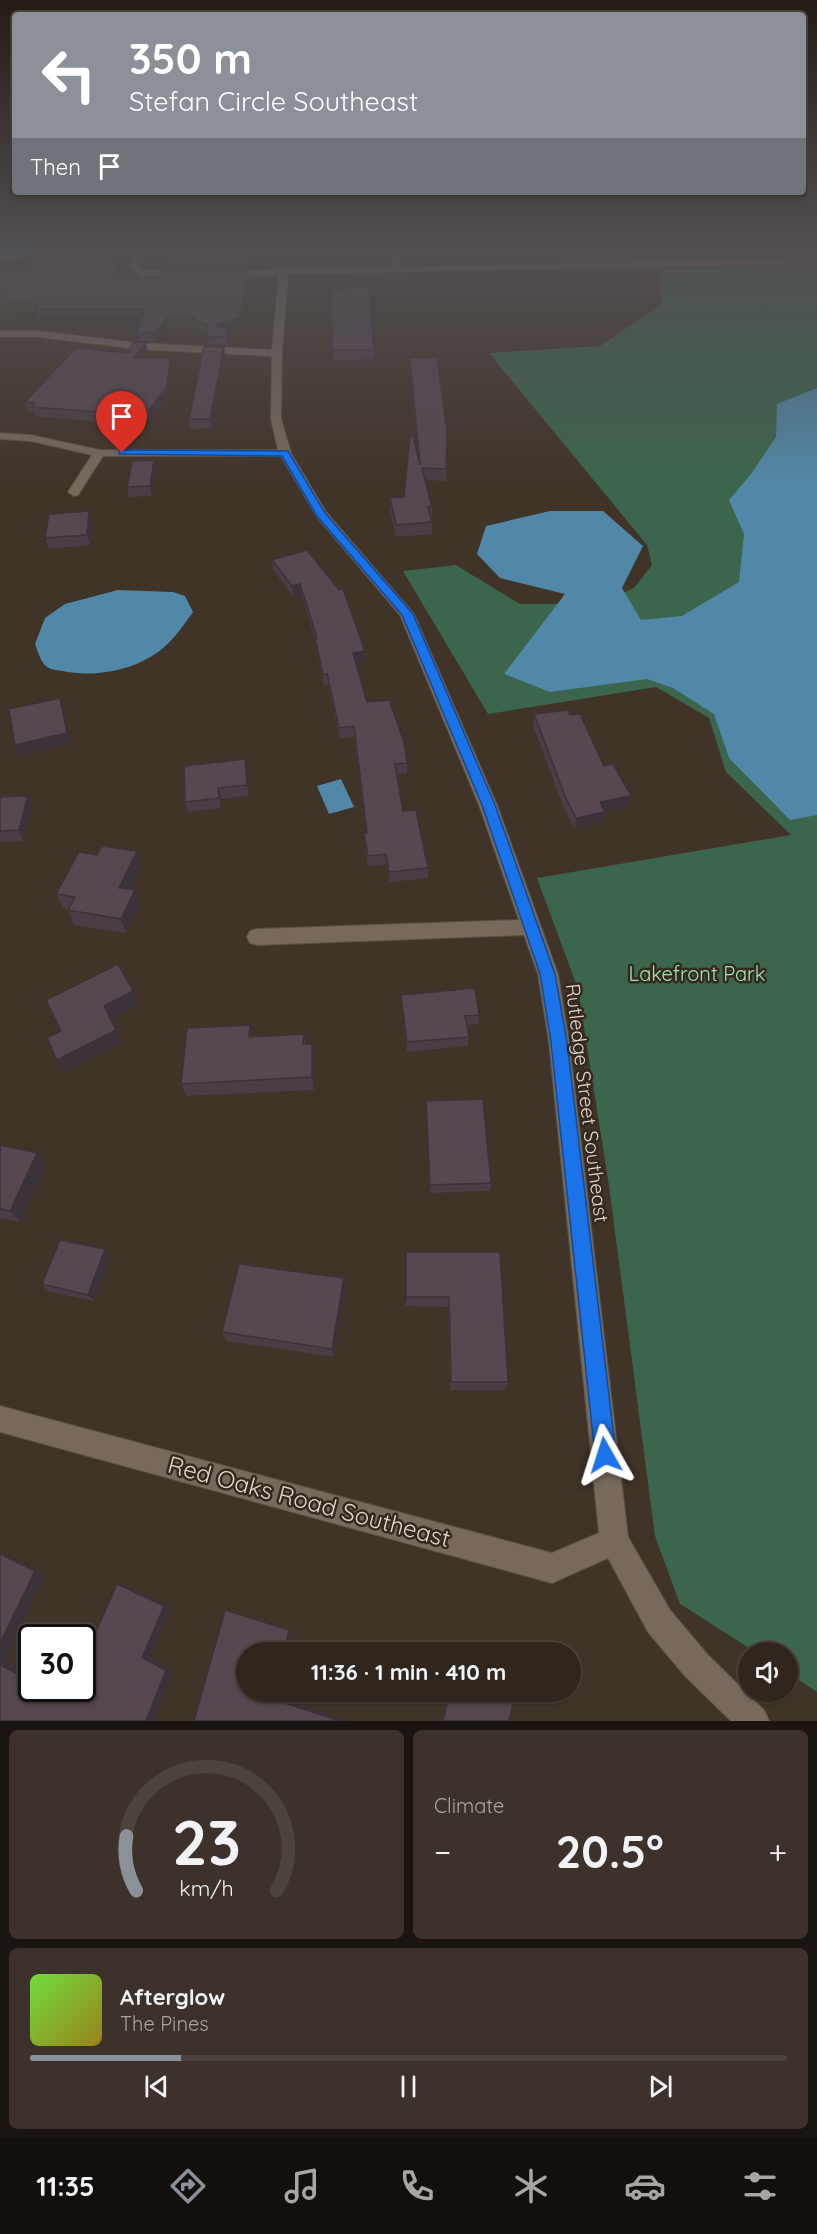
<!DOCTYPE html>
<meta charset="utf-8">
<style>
body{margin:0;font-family:Quicksand,sans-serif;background:#3c322b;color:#f1f3f6;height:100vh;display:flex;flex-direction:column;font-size:22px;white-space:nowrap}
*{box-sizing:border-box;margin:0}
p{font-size:20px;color:#a8a5a4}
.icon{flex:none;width:33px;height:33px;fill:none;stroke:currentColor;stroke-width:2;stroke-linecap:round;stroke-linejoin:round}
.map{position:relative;height:1721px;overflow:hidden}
.sheet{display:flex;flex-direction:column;gap:9px;padding:9px;background:#1a1510;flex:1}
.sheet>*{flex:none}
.guide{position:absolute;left:12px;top:12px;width:794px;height:183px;border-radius:6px;box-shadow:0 2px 4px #0004,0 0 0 2px #4b433c;background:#8c9099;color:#fff;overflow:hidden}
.controls{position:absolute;left:738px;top:1642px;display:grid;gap:12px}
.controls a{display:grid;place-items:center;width:60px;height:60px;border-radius:50%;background:#30261e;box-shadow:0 2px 4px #0004,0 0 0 2px #4b433c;font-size:30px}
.speed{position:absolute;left:18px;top:1624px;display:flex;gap:12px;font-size:30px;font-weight:700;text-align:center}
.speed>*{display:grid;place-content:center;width:78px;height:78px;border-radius:50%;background:#30261e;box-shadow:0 2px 4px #0004,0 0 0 2px #4b433c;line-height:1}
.speed .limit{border:3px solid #111;border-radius:9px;background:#fff;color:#111}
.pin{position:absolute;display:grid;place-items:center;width:51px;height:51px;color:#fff;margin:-62px -26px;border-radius:50% 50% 50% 0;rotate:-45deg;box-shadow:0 0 6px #0007}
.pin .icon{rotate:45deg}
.me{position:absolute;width:66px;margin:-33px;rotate:354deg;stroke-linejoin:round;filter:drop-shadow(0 0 4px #0008)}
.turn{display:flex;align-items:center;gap:21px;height:126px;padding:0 18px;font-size:27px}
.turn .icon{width:78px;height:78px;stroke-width:2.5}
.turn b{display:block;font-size:42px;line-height:51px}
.then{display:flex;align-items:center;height:57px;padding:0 18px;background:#0003;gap:12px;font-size:22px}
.big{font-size:45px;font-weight:700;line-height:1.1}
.sheet .card{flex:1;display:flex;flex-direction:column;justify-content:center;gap:9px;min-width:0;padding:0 21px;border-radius:9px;background:#3c322b}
.sheet .dial{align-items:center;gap:0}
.dial svg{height:156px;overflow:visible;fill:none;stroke:#4b433c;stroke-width:7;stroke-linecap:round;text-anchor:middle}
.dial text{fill:#f1f3f6;stroke:none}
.song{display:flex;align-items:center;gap:18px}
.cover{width:72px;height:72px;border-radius:9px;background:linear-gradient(135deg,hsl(100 70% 55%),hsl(50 70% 35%))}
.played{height:6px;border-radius:3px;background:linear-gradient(90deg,#8c9099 20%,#4b433c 20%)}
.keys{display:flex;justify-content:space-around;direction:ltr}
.heat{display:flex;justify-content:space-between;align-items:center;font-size:33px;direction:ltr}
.sheet .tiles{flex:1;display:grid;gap:9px;grid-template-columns:1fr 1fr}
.card:last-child{grid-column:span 2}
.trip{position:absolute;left:236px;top:1642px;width:345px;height:60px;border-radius:30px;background:#30261e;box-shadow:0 2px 4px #0004,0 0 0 2px #4b433c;font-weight:700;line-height:60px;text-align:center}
.menu{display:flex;height:96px;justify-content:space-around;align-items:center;background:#130f0c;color:#a8a5a4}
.menu .icon{width:42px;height:42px}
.menu .current{color:#8c9099}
.menu b{font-size:27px;color:#f1f3f6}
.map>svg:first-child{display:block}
.green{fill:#3b654c}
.water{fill:#5288a7}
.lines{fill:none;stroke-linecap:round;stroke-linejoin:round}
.minor-casing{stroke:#5a5046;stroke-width:2}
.minor{fill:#77695c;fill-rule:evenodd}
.wall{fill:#4a3d46}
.shaded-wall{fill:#3c3239}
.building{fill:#564751;stroke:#3c3239;stroke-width:1.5}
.route{fill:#1a73e8;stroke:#114b97;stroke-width:1.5}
.labels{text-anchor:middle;stroke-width:5;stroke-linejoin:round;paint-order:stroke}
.park-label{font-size:20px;fill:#98e9b8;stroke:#35291e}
.street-label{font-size:20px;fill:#dfd7d0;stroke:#35291e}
.near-street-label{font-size:24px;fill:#dfd7d0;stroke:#35291e}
</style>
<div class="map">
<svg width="817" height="1721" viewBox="0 0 817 1721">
<rect width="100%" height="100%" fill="#403328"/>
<!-- green -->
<polygon class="green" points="817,266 817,1692 788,1673 788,1653 757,1653 680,1604 655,1536 609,1186 578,989 537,878 791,835 726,772 709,718 656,687 488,714 403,571 456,565 520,604 553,604 610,599 634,588 652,565 647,545 489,353 600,346 661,305 660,270"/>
<!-- water -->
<g class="water">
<polygon points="0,246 50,246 18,258 0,259"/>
<polygon points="817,388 817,815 790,820 729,758 714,714 673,688 647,679 550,692 504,674 565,594 500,578 477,554 486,526 550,511 603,511 643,546 622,588 641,620 682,616 739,582 744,534 729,500 751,474 776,437 777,404"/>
<path d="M118 590 173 592 185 596 193 612C181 629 170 645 152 656 126 672 92 677 62 671 59 670 52 670 49 668 41 664 38 652 35 644L45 618 65 604Z"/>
<polygon points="341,779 354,807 329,814 317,786"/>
</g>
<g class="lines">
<!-- minor casing -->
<g class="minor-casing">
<g id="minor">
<polygon points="143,246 151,246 138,266 144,270 185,270 189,273 185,276 142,276 129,267"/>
<polygon points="389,246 397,246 402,267 817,258 817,264 288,274 282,353 281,419 291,453 326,512 414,614 497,805 558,974 569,1042 628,1537 670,1610 707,1654 764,1710 769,1721 731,1721 685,1676 648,1632 608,1558 552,1583 0,1432 0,1406 552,1553 599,1533 549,1042 538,974 524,935 257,945 250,943 247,937 250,931 257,929 519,920 479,805 400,615 317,517 281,456 103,456 78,495 74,496 68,492 92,455 31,441 0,439 0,433 31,435 99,450 278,450 271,419 272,356 137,349 39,337 0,337 0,331 39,331 137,343 272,350 279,275 228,276 224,273 225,271 393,267"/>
</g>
</g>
<!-- minor -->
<use href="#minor" class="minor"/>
</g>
<!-- wall -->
<g class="wall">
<polygon points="127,246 116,263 120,271 117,278 250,276 241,325 228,330 229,337 227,345 208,344 207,333 193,327 168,327 156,342 139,341 137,332 142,318 38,318 36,312 0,313 0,272 27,271 62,258"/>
<polygon points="255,246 252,266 167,267 165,259"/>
<polygon points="335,246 364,246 364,253 336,254"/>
<polygon points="420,246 599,246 599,250 422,255"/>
<polygon points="331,290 374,350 375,359 333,360"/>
<polygon points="146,343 148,352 143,358 172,367 168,398 151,419 132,418 129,422 117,420 115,423 35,416 34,412 28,412 25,402 129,353"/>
<polygon points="225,356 212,428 191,429 189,419"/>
<polygon points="410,358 447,431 446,481 425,480 432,507 432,534 396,537 390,510 390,498 404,497 418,457 410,369"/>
<polygon points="156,470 152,496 129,497 127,487"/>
<polygon points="92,521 90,545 49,549 45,538"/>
<polygon points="307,550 365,651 365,662 356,663 367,702 407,763 407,773 397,774 403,811 428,868 428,878 390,882 387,864 368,866 365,844 364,833 366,833 354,737 340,739 328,685 324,685 316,649 315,638 301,594 293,596 273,570 272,560"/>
<polygon points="534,714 570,715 604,766 628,807 605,811 603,822 574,828 563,806 533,725"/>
<polygon points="247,769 249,795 221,799 221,808 188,812 185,802"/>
<polygon points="28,796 32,806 23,841 0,842 0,797"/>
<polygon points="137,851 142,866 131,889 135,890 140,905 126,933 74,925 68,910 68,909 63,908 56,894 97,855"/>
<polygon points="401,995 479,1015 478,1024 467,1025 469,1037 468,1046 407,1052 402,1004"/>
<polygon points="250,1025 253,1037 304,1034 306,1044 312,1044 314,1057 314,1090 186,1096 181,1084"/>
<polygon points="426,1101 491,1183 490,1191 430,1193"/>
<polygon points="0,1145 37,1153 46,1165 20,1222 0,1218"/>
<polygon points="105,1249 111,1256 94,1301 48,1291 42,1284"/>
<polygon points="406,1252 500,1252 508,1382 505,1390 450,1390 448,1307 406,1306"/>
<polygon points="346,1288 334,1357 227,1341 222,1332"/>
<polygon points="449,1692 510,1692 509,1721 442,1721"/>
</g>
<!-- shaded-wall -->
<g class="shaded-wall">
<polygon points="120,246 127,246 111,272 109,263"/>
<polygon points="253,246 255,246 252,266 251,258"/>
<polygon points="118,263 120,271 113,287 111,279"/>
<polygon points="249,268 250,276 241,325 228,330 229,337 227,345 226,337 215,326"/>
<polygon points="167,318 168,327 156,342 155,333"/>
<polygon points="146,343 148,352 135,367 134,358"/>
<polygon points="224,347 225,356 212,428 210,419"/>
<polygon points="171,358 172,367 168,398 151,419 149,410"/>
<polygon points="130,408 132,418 129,422 127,412"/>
<polygon points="115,411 117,420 115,423 113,413"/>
<polygon points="154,460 156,470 152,496 150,486"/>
<polygon points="89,511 92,521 90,545 87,535"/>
<polygon points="300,584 301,594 293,596 292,586"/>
<polygon points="365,651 365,662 354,663 353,653"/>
<polygon points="60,698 64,708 71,744 19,756 15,745"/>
<polygon points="245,759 247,769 249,795 247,785"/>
<polygon points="218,788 221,799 221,808 219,798"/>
<polygon points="28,796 32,806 23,841 19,830"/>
<polygon points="631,796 628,807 598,813 600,802"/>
<polygon points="605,812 603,822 574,828 576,818"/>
<polygon points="137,851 142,866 125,902 119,888"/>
<polygon points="135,890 140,905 126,933 121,919"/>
<polygon points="133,991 139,1005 110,1020 104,1006"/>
<polygon points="250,1025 253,1038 249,1037"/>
<polygon points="116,1030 122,1043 65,1073 57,1060"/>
<polygon points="312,1044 314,1057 314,1090 312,1077"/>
<polygon points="37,1153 46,1165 20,1222 10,1211"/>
<polygon points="105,1249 111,1256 94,1301 88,1295"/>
<polygon points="344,1278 346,1288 334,1357 332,1349"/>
<polygon points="0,1552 46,1573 5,1661 32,1674 32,1681 0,1665"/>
<polygon points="117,1584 126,1586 171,1607 150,1658 174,1669 153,1721 146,1721"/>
<polygon points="225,1610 293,1631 288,1653 284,1653"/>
<polygon points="47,1689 60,1689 78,1698 67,1699"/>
<polygon points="274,1692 278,1692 277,1698 349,1721 340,1721 272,1699"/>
</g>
<!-- building -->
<g class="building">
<polygon points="84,246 120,246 109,263 118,263 111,279 160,278 162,270 249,268 240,317 215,326 227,328 226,337 206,336 208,326 192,318 167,318 155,333 137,332 145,309 35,309 38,304 0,304 0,272 27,271 38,258 62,258 65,251 83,248"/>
<polygon points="169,246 253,246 251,258 165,259"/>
<polygon points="369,286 374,350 332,350 331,290"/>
<polygon points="133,342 146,343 134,358 171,358 166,388 149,410 130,408 127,412 115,411 113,413 32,407 35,403 25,402 76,348 129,353"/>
<polygon points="204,346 224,347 210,419 189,419"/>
<polygon points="410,358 437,358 447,431 446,469 422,468 432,507 428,507 432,522 396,525 390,498 404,497 410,436 413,436 420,465"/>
<polygon points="154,460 150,486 127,487 132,461"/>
<polygon points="89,511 87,535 45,538 49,514"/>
<polygon points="307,550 339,590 343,589 365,651 353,653 367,702 389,700 404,742 407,763 395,764 403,811 416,810 428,868 389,872 386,854 368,856 364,833 367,833 354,726 339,728 327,674 323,675 315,638 317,638 300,584 292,586 272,560"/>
<polygon points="60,698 67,733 15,745 9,709"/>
<polygon points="568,710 570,715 580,714 604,766 613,764 631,796 600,802 605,812 576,818 565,796 534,714"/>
<polygon points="245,759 247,785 218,788 219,798 185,802 184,766"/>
<polygon points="28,796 19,830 0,831 0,797"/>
<polygon points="102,846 137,851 119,888 135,890 121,919 68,910 75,897 56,894 79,852 97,855"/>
<polygon points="118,964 133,991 104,1006 116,1030 57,1060 47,1038 61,1031 46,1000"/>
<polygon points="475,988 479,1015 465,1016 469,1037 407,1042 401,995"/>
<polygon points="250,1025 249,1037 304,1034 303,1044 312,1044 312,1077 181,1084 187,1028"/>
<polygon points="483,1099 491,1183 430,1185 426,1101"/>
<polygon points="0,1145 37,1153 10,1211 0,1209"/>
<polygon points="60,1240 105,1249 88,1295 42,1284"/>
<polygon points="406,1252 500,1252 508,1382 451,1382 449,1297 406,1297"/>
<polygon points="239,1264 344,1278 332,1349 222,1332"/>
<polygon points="0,1554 35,1571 0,1643"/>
<polygon points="117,1584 164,1606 142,1658 166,1670 146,1721 0,1721 0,1665 32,1681 32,1689 47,1689 67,1699 71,1689 82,1689 82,1664"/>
<polygon points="225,1610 289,1630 284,1653 246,1653 246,1692 274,1692 272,1699 340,1721 194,1721"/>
<polygon points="450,1692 510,1692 515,1694 509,1721 443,1721"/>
</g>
<!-- sky -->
<linearGradient id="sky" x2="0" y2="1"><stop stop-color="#231c16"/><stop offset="0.51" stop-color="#535053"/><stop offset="1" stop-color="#535053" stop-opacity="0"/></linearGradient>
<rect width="817" height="487" fill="url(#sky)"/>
<!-- route -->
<polygon class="route" points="122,450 288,451 325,513 413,614 495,805 555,974 567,1042 616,1455 613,1462 605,1465 598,1462 595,1455 551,1042 540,974 482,805 402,615 317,516 282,456 119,454 119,451"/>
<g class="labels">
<!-- park labels -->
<g class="park-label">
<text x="697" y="981">Lakefront Park</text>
</g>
<!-- street labels -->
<g class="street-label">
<text transform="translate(587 1103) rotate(83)" y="7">Rutledge Street Southeast</text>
</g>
<!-- near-street labels -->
<g class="near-street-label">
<text transform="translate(309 1502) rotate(15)" y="8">Red Oaks Road Southeast</text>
</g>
</g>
</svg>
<div class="controls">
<a><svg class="icon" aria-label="sound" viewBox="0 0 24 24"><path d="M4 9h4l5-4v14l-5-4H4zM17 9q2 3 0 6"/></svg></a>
</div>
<div class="speed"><div class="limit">30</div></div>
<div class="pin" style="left:122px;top:453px;background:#d93025"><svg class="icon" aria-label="arrive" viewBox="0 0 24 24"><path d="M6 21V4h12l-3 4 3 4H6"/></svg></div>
<svg class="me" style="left:605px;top:1455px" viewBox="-20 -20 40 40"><path d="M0-17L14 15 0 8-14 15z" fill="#1a73e8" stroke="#fff" stroke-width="4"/></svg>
<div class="trip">11:36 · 1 min · 410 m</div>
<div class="guide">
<div class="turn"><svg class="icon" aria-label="left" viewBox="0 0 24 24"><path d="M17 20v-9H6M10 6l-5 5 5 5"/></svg><div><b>350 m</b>Stefan Circle Southeast</div></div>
<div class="then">Then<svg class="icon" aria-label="arrive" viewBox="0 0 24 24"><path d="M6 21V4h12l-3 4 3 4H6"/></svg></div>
</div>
</div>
<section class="sheet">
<div class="tiles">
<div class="card dial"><svg viewBox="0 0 100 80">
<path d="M14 69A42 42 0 1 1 86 69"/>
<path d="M14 69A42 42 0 0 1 9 41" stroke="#8c9099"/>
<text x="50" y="56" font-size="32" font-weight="700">23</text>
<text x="50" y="72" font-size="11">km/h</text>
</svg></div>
<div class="card"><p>Climate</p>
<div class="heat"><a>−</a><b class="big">20.5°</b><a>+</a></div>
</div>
<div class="card">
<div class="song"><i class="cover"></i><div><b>Afterglow</b><p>The Pines</p></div></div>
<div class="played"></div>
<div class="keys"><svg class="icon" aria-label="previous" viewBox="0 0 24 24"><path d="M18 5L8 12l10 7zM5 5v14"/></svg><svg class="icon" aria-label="pause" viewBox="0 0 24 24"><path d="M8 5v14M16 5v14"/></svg><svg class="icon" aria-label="next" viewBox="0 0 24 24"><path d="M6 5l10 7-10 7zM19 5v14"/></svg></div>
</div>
</div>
</section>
<nav class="menu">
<b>11:35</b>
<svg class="icon current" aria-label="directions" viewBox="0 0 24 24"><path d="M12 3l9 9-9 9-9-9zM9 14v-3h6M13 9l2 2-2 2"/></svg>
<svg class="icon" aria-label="music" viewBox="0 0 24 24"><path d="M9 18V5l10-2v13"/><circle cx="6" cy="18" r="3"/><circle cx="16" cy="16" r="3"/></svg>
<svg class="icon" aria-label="phone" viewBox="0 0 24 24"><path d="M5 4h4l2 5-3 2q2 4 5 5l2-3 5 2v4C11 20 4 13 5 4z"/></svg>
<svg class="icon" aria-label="climate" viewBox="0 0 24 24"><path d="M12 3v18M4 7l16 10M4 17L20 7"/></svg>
<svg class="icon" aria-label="car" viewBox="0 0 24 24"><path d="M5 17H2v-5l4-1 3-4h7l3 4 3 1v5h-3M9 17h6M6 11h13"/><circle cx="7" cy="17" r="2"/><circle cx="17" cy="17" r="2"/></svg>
<svg class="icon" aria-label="filters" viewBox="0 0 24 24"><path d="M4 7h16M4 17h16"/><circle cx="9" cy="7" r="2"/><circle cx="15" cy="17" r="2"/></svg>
</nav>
